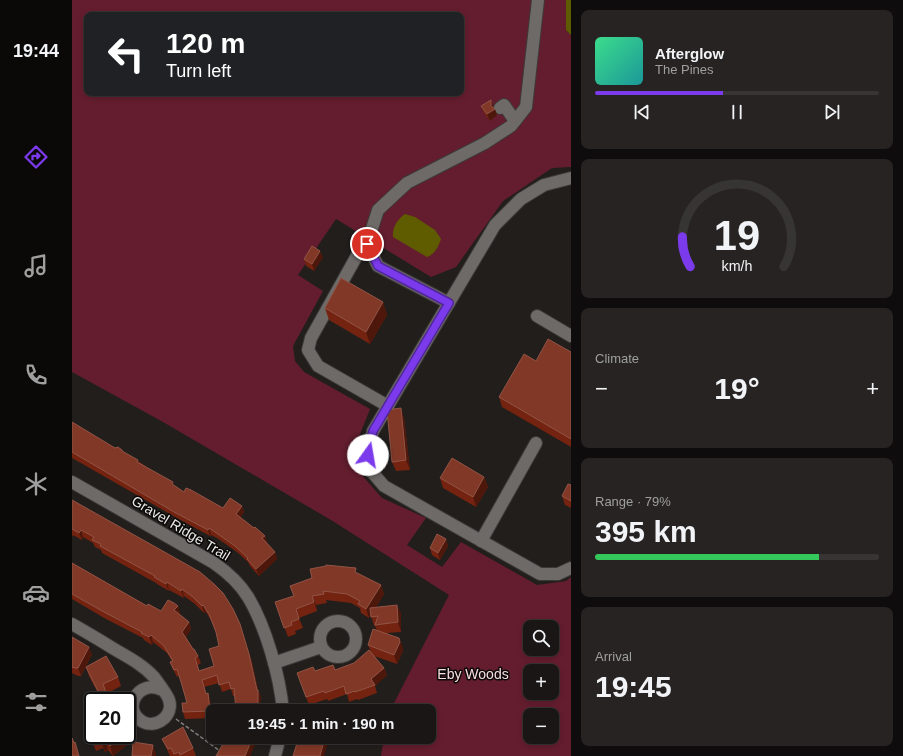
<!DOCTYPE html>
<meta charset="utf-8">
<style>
body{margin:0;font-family:Arial,sans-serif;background:#262322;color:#f1f3f6;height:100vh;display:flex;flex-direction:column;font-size:15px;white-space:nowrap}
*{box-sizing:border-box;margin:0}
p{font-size:13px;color:#9f9fa0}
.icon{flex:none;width:22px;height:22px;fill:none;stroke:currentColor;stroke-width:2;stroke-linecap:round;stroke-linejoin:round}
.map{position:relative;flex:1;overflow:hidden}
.sheet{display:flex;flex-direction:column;gap:10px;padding:10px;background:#0e0c0c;width:332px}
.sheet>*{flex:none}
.banner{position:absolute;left:12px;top:12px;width:380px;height:84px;border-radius:8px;box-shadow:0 2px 6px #0003,0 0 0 1px #373534;background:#202124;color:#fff;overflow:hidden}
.fabs{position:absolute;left:451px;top:620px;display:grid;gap:8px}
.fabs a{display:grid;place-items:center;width:36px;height:36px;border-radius:8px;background:#191615;box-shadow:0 2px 6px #0003,0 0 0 1px #373534;font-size:20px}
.speed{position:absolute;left:12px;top:692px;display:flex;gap:8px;font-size:20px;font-weight:700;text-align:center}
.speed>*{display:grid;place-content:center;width:52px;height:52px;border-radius:50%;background:#191615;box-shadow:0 2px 6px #0003,0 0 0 1px #373534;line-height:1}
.speed .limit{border:2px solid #111;border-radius:6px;background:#fff;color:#111}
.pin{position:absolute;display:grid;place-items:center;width:34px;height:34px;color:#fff;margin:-17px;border:2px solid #fff;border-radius:50%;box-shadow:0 1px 4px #0007}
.me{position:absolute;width:44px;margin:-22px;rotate:13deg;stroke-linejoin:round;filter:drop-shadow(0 0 3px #0008)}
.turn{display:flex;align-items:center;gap:14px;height:84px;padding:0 16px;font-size:18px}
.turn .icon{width:52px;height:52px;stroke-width:2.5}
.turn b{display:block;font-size:28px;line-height:34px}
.big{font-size:30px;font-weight:600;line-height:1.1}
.sheet .widget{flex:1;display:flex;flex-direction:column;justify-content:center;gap:6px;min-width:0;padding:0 14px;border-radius:8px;background:#262322}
.sheet .dial{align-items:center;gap:0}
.dial svg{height:104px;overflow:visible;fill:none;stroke:#373534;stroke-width:7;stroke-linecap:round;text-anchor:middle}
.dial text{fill:#f1f3f6;stroke:none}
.song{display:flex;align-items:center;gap:12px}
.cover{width:48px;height:48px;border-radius:6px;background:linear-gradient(135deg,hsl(150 70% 55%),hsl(180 70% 35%))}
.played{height:4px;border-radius:2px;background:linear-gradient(90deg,#7c3aed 45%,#373534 45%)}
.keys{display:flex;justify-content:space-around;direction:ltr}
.heat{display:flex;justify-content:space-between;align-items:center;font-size:22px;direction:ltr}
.charge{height:6px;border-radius:3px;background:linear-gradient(90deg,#34c759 79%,#373534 0)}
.trip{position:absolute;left:134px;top:704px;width:230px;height:40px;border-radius:8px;background:#191615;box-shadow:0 2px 6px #0003,0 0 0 1px #373534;font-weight:600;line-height:40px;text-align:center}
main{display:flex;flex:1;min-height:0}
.tabs{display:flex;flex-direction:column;width:72px;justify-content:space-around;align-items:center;background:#0a0908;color:#9f9fa0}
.tabs .icon{width:28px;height:28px}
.tabs .active{color:#7c3aed}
.tabs b{font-size:18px;color:#f1f3f6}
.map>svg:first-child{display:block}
.green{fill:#641d2e;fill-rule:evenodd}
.water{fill:#5f5c00}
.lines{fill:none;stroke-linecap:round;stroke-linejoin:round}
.minor-casing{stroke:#3c3a38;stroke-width:14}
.path{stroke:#817e7d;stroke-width:1.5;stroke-dasharray:4 2;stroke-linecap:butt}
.minor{stroke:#6d6a67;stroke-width:12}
.wall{fill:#742310}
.shaded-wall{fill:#4d180b}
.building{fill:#813827;stroke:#915446}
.route-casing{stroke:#51269a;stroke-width:10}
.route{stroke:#7c3aed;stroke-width:7}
.labels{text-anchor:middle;stroke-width:3;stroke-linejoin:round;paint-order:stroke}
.street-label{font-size:14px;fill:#ebe9e8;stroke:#0a0908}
.park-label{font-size:14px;fill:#f8dcdf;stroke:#0a0908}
</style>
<main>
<nav class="tabs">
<b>19:44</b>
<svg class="icon active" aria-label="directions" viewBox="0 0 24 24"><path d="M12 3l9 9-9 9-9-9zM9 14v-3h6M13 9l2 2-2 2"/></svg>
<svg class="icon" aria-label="music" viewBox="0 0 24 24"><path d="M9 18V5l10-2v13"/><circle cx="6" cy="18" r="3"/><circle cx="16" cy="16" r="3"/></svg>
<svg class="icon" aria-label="phone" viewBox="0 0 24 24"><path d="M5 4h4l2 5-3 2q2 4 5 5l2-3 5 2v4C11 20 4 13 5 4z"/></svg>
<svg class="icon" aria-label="climate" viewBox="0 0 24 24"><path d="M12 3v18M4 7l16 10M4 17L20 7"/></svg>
<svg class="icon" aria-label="car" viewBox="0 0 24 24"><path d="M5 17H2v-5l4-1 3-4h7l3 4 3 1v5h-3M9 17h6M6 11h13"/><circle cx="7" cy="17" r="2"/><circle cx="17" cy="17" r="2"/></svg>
<svg class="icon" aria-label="filters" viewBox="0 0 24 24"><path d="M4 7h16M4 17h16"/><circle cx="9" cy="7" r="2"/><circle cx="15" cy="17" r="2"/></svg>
</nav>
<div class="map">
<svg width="499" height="756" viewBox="0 0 499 756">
<rect width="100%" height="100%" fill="#211e1c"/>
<!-- green -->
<path class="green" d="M0 0H494V30L499 35V167L480 168 431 201 384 267 359 277 264 219 226 275 251 291 221 346 223 361 232 372 298 409 284 444 289 474 310 498 354 518 335 545 370 567 389 542 465 585 494 581 499 577V756H309L312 737H357V711H318L377 595 259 520 91 422 0 372ZM15 15H389V93H15ZM458 627H480V649H458ZM458 671H480V693H458ZM458 715H480V737H458Z"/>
<!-- water -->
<g class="water">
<polygon points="494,0 499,0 499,35 494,30"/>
<path d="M333 214 343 217 363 230 369 239C366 247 363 254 355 257L321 237C320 227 326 219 333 214Z"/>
</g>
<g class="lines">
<!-- minor casing -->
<g class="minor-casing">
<g id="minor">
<polyline points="428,108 432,105 443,121"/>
<polyline points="499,178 472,185 449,199 423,225 301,431 295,455 300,472 312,486 468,574 486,574 499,568"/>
<polyline points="295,244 292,243 239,338 236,350 246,366 316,406"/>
<polyline points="377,303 306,266 295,244 306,210 335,183 413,143 439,126 454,107 466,0"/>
<polyline points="465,316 499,336"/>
<path d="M0 482 142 563C155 572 168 584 176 597 194 627 208 677 211 711"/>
<polyline points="409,541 464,443"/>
<circle cx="266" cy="639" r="18"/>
<path d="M0 624C14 632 28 640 42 649 56 657 71 665 82 677 85 681 96 696 97 700 102 715 85 729 71 722 49 710 66 678 90 690"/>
<polyline points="202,663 249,647"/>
<polyline points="203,756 208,737"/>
</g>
</g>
<!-- path -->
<polyline class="path" points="104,719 148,751"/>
<!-- minor -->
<use href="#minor" class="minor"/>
</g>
<!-- wall -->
<g class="wall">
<polygon points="409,106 421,107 425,115 418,121 412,113"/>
<polygon points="251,257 242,271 234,266 232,259"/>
<polygon points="311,302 315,315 298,344 257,320 253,308"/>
<polygon points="499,352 499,447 430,407 427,397 464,361"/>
<polygon points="332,418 338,470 324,471 320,462"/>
<polygon points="0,422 43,448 51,451 112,492 151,508 170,506 172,512 168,518 193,536 195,543 203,552 205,559 187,576 178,566 176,562 165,552 145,538 139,535 138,536 105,518 0,458"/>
<polygon points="412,477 416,487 404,507 371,488 368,478"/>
<polygon points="499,485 499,508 493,505 490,496"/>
<polygon points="0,500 170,632 180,662 186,690 189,697 161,696 159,689 150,692 147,683 132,687 134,693 136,693 138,700 141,718 113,719 111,712 115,703 107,676 105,677 101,669 98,662 100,661 95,653 81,642 80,645 72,640 71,638 34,619 0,599 0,563 75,606 89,611 106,606 108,613 107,614 117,622 119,629 114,637 121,649 126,656 129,663 126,665 127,671 142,666 147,646 144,633 140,622 134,612 132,613 123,604 112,596 112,598 97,590 97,591 85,584 84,583 30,553 29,550 23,547 21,543 11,537 10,540 1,535 0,537"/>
<polygon points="374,539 376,546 368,560 360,555 358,548"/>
<polygon points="286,573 309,585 312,594 304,607 325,605 329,614 329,632 315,633 331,647 331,651 325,664 302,656 312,668 315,675 303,686 305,693 286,700 285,699 277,702 275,694 256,701 255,699 237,705 225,673 263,670 282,663 299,652 296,645 305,630 303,626 302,626 299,615 297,618 289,613 288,608 279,603 254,600 255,603 244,605 245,611 227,618 231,628 223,631 224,634 216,637 203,602"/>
<polygon points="0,637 20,654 9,676 6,676 0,673"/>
<polygon points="34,656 46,677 49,686 34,694 37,701 21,701 21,735 55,735 57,740 57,743 41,756 36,750 33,752 31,748 24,751 14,727 19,725 17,721 20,720 13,701 22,697 21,695 26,693 17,676 14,667"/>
<polygon points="90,739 121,748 124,756 98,756"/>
</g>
<!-- shaded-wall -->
<g class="shaded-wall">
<polygon points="419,100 421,106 421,110 423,109 425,115 418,121 415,114 419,106"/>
<polygon points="248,251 251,257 242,271 240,264"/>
<polygon points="311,302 315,315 298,344 294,332"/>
<polygon points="329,408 332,418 338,470 334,460"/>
<polygon points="412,477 416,487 404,507 401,497"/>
<polygon points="170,506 172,512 166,521 164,514"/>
<polygon points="137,528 139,535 138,536 136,530"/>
<polygon points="9,530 11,537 10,540 7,533"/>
<polygon points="193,536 195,542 193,545 190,538"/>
<polygon points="374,539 376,546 368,560 366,553"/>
<polygon points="203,552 205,559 187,576 184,569"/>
<polygon points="95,582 97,590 97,591 94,584"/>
<polygon points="309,585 312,594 297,618 294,609"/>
<polygon points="110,589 112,596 112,598 109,591"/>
<polygon points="240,596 244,605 245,611"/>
<polygon points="131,605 134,612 132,613 130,606"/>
<polygon points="325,605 329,614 329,632 326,622"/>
<polygon points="106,606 108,613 105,617 102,610"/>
<polygon points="117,622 119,629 113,639 110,632"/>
<polygon points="168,624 180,662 186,690 189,697 188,711 186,711"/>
<polygon points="79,635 81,642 80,645 77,637"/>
<polygon points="327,638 331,647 331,651 325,664 322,655"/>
<polygon points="17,647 20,654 9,676 6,668"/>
<polygon points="312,668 315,675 303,686 299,679"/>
<polygon points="136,693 138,700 141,718 138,711"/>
<polygon points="52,735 55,735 57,740 57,743 41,756 38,746"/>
<polygon points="181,737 186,737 185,741 178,756 173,756"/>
<polygon points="253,737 257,737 256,743 252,756 248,756"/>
<polygon points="33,740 36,750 33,752 30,743"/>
<polygon points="81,745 84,754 84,756 79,756"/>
</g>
<!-- building -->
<g class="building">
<polygon points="419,100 419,106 423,109 415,114 409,106"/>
<polygon points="240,246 248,251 240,264 232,259"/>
<polygon points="269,278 311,302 294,332 253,308"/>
<polygon points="476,339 499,352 499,439 427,397 452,354 464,361"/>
<polygon points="329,408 334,460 320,462 315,410"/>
<polygon points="0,422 43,448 46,447 50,450 50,451 66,460 65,462 101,482 100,484 112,492 114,488 119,490 151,508 158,498 170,506 164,514 182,528 183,527 193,536 190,538 203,552 184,569 175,559 176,558 163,546 143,532 137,528 136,530 102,512 0,452"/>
<polygon points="380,458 412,477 401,497 368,478"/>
<polygon points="496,484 499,485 499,501 490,496"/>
<polygon points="0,500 128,572 142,584 151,593 161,609 168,624 177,654 185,690 186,690 186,711 164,711 162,688 159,689 157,682 147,685 145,675 130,680 134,694 136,693 138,711 111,712 110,703 115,703 110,685 105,669 102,670 98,662 101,661 92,646 79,635 77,637 69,633 70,632 32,612 0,594 0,563 75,606 76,604 89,611 96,600 102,603 106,606 102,610 117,622 110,632 121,649 122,649 126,656 123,658 127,671 142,666 137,649 147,646 144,632 137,614 131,605 130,606 121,597 110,589 109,591 95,582 94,584 82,577 83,576 28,546 29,544 20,540 22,537 9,530 7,533 0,529"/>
<polygon points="365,534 374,539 366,553 358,548"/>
<polygon points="254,565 284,568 283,572 309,585 294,609 286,604 288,601 275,594 251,591 252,594 240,596 242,602 224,609 227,619 219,622 220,625 212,628 203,602 222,596 218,586 240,578 238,569 254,566"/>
<polygon points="325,605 326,622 303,625 306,616 299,617 298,608"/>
<polygon points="301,629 327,638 328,642 322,655 296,645"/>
<polygon points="0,637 17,647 6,668 3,668 0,667"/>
<polygon points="297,650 312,668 299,679 303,685 283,692 283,691 274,694 272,686 253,693 252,691 234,697 225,673 241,667 243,671 261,665 263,670 282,663"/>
<polygon points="34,656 46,677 31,684 37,701 21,701 21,735 52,735 38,746 33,740 30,743 27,739 20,741 14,727 19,725 17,721 20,720 13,701 22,697 21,695 27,693 14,667"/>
<polygon points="111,727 121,748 108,755 107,752 102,754 99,748 96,749 90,739"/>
<polygon points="154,737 181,737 173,756 144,756 152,742"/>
<polygon points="227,737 253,737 248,756 221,756"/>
<polygon points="0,738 2,743 3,742 7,756 0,756"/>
<polygon points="61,742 81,745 79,756 60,756"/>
</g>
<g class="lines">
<!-- route casing -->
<g class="route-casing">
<polyline id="route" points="295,244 306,266 377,303 301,431 296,455"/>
</g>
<!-- route -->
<use href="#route" class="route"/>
</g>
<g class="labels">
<!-- street labels -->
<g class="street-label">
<text transform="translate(109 528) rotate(31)" y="5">Gravel Ridge Trail</text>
</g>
<!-- park labels -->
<g class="park-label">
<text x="401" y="679">Eby Woods</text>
</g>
</g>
</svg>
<div class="fabs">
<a><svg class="icon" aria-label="search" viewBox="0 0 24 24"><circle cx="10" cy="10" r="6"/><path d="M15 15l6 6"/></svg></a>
<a>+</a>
<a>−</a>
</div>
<div class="speed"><div class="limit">20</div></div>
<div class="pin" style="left:295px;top:244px;background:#d93025"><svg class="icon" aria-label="arrive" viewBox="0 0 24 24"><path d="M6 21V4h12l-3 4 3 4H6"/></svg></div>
<svg class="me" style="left:296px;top:455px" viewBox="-20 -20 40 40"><circle r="19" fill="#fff"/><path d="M0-13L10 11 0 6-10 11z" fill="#7c3aed"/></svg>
<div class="trip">19:45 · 1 min · 190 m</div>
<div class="banner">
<div class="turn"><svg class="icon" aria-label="left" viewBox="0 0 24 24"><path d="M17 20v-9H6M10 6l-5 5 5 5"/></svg><div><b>120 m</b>Turn left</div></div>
</div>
</div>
<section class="sheet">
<div class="widget">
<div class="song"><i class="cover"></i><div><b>Afterglow</b><p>The Pines</p></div></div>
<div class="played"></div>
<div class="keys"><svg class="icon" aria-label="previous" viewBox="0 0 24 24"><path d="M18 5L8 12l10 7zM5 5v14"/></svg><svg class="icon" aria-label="pause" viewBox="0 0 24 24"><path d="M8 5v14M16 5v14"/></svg><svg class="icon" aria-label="next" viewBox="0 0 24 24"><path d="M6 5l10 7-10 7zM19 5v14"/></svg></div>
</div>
<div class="widget dial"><svg viewBox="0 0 100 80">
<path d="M14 69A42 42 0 1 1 86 69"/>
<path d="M14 69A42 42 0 0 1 8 46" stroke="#7c3aed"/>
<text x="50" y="56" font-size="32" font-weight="700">19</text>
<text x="50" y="72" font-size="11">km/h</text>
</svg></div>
<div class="widget"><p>Climate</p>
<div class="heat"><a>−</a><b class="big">19°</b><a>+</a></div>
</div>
<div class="widget"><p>Range · 79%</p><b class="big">395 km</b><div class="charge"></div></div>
<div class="widget"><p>Arrival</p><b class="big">19:45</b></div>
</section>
</main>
